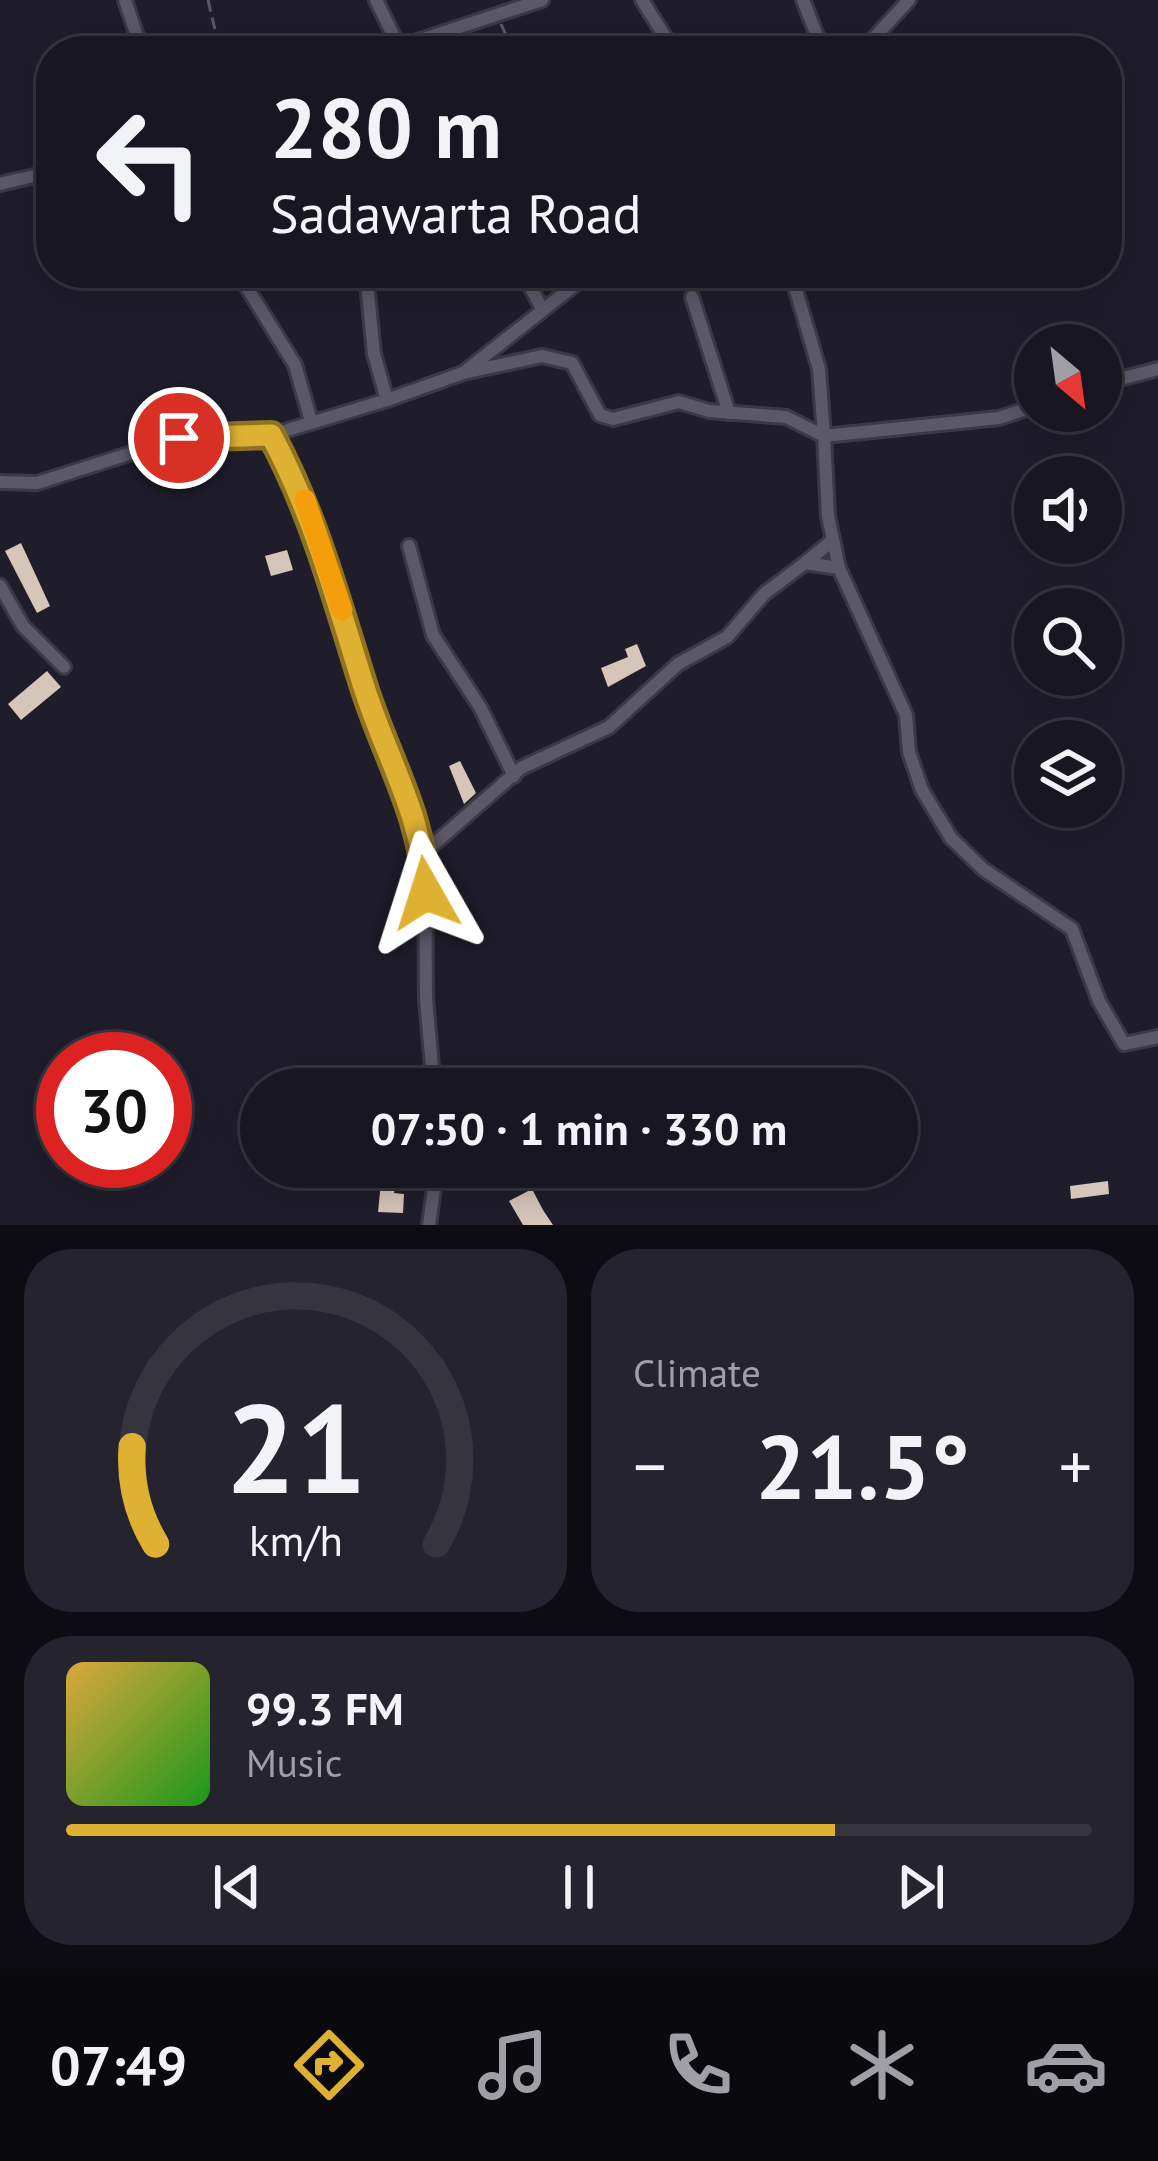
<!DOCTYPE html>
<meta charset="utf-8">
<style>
body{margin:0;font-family:"PT Sans",sans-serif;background:#25232d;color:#f1f3f6;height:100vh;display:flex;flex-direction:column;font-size:45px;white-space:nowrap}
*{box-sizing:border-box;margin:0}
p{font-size:39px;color:#9f9fa5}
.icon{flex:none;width:66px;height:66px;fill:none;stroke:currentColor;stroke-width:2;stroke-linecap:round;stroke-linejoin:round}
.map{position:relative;height:1225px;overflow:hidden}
.sheet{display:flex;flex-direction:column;gap:24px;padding:24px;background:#0d0c12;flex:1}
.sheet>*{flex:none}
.hud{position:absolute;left:36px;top:36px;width:1086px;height:252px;border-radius:48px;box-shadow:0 6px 30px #0003,0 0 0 3px #36353e;background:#181620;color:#f1f3f6;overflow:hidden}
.needle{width:78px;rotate:151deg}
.fabs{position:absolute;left:1014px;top:324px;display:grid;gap:24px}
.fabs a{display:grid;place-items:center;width:108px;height:108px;border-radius:50%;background:#181620;box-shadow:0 6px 30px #0003,0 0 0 3px #36353e;font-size:60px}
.speed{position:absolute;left:36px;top:1032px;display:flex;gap:24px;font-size:60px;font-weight:700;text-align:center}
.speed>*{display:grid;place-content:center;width:156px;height:156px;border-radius:50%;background:#181620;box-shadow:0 6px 30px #0003,0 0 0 3px #36353e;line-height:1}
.speed .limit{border:18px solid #d22;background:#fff;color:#111}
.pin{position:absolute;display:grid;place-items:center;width:102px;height:102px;color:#fff;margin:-51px;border:6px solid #fff;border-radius:50%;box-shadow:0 3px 12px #0007}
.me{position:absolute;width:132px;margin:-66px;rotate:354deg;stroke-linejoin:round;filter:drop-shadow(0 0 9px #0008)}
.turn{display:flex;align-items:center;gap:42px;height:252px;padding:0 36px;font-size:54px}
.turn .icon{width:156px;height:156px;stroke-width:2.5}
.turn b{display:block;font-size:84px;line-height:102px}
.big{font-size:90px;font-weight:800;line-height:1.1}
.sheet .card{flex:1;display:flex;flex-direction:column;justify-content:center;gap:18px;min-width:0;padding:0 42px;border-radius:48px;background:#25232d}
.sheet .dial{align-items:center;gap:0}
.dial svg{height:312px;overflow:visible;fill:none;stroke:#36353e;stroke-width:7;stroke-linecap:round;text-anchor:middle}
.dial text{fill:#f1f3f6;stroke:none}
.song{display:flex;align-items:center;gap:36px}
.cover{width:144px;height:144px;border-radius:18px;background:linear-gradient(135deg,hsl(40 70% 55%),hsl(120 70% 35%))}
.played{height:12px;border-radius:6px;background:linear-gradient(90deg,#deb133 75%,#36353e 75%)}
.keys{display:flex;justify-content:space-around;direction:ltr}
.heat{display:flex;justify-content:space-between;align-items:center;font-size:66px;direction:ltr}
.sheet .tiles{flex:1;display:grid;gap:24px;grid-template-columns:1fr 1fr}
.card:last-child{grid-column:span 2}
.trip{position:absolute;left:240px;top:1068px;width:678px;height:120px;border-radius:60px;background:#181620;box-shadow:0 6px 30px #0003,0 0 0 3px #36353e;font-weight:800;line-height:120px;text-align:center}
.tab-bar{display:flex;height:192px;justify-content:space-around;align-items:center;background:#0a090d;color:#9f9fa5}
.tab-bar .icon{width:84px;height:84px}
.tab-bar .selected{color:#deb133}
.tab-bar b{font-size:54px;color:#f1f3f6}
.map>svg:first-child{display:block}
.building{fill:#d6c5b9}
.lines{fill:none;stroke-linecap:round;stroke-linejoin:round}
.street-casing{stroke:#3c3945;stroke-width:18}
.path{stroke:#5c5966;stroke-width:3;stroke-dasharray:12 6;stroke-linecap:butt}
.street{stroke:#5b5868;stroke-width:12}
.route-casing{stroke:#907321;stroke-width:30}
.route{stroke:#deb133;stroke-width:21}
.slow{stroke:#f59e0b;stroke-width:21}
</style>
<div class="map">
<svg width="1158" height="1225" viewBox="0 0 1158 1225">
<rect width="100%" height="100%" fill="#201d2b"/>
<!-- building -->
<g class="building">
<polygon points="21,543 50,606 37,613 5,551"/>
<polygon points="287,550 293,570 271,576 265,556"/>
<polygon points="637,644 646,666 608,687 601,668 628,657 625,649"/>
<polygon points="47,671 61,687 21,720 8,704"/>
<polygon points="460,761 476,793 464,804 449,766"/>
<polygon points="382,1172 397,1173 394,1193 404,1194 403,1213 378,1212"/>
<polygon points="1108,1181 1109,1194 1071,1199 1070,1186"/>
<polygon points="532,1189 543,1210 553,1225 523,1225 509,1201"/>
</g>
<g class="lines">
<!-- street casing -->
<g class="street-casing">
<g id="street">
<polyline points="125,0 142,51"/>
<polyline points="376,0 401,51"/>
<polyline points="642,0 674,51"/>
<polyline points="803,0 823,51"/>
<polyline points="399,47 542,0"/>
<polyline points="862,51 909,0"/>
<polyline points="0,184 51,172"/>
<polyline points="238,273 295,365 311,421"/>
<polyline points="366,273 374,354 387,400"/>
<polyline points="523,273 542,309"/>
<polyline points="791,273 819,369 824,436 999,418 1035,406"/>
<polyline points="916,273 917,277"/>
<polyline points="692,297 729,413"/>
<polyline points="463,373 542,356 572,363 600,415 613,419 679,402 709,411 786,417 824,436 828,516 839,568 906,715 909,752 922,790 951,838 983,869 1072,929 1099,1001 1124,1044 1158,1037"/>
<polyline points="1101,384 1158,369"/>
<polyline points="271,435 303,495 363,686 399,769 425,852 426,999 434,1089"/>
<polyline points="0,482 37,483 179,438 271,435 387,400 463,373 590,273"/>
<polyline points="409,546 433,635 480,707 514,776"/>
<polyline points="805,563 833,540"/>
<polyline points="0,586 23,626 64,667"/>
<polyline points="425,852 521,768 609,727 678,664 727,637 764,594 805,563 839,568"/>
<polyline points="429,1225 437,1167"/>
</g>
</g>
<!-- path -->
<g class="path">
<polyline points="208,0 220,51"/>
<polyline points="501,24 513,51"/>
</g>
<!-- street -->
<use href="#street" class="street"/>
</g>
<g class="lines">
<!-- route casing -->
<g class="route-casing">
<path id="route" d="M179 438 271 435C314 515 336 598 363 684 385 756 424 816 426 893"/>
</g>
<!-- route -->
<use href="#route" class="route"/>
<!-- slow -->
<polyline class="slow" points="305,500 342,610"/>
</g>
</svg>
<div class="fabs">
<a><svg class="needle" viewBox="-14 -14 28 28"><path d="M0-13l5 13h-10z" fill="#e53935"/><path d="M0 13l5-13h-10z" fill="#9f9fa5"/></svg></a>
<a><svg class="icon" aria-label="sound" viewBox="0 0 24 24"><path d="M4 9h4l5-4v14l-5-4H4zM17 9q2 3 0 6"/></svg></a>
<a><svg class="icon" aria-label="search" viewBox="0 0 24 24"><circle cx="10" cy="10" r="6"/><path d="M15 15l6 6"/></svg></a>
<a><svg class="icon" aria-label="layers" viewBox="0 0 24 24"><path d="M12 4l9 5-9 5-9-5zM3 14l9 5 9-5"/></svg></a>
</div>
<div class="speed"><div class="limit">30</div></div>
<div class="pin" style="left:179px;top:438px;background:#d93025"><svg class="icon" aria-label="arrive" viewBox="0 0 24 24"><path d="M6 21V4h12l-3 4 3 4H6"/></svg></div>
<svg class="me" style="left:426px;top:893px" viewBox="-20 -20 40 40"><path d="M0-17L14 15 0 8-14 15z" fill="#deb133" stroke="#fff" stroke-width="4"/></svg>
<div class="trip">07:50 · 1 min · 330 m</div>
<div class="hud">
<div class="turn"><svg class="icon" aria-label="left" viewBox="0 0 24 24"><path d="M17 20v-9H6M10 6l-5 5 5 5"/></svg><div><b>280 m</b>Sadawarta Road</div></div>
</div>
</div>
<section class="sheet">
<div class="tiles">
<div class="card dial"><svg viewBox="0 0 100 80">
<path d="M14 69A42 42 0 1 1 86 69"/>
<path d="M14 69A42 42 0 0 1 8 44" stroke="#deb133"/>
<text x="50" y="56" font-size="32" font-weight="700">21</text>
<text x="50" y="72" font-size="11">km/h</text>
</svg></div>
<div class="card"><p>Climate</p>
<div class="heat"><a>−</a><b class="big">21.5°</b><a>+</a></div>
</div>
<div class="card">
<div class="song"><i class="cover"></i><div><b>99.3 FM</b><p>Music</p></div></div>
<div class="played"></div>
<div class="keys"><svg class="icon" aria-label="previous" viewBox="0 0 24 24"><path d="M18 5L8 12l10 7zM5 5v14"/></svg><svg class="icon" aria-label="pause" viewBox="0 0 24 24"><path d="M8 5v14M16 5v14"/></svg><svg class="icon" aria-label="next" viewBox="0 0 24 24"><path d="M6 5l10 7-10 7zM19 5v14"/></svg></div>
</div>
</div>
</section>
<nav class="tab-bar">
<b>07:49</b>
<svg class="icon selected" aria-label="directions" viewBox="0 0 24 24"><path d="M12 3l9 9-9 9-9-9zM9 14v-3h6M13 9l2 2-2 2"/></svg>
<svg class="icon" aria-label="music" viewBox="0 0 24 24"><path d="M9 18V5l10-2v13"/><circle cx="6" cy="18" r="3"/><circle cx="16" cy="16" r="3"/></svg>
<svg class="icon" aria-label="phone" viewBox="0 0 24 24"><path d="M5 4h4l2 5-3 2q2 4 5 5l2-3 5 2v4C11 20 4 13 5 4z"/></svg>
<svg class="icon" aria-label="climate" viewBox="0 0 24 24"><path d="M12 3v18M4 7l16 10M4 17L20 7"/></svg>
<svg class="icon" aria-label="car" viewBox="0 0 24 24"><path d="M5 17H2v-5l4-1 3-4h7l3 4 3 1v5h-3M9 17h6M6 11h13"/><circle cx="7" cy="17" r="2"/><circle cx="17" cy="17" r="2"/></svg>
</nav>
